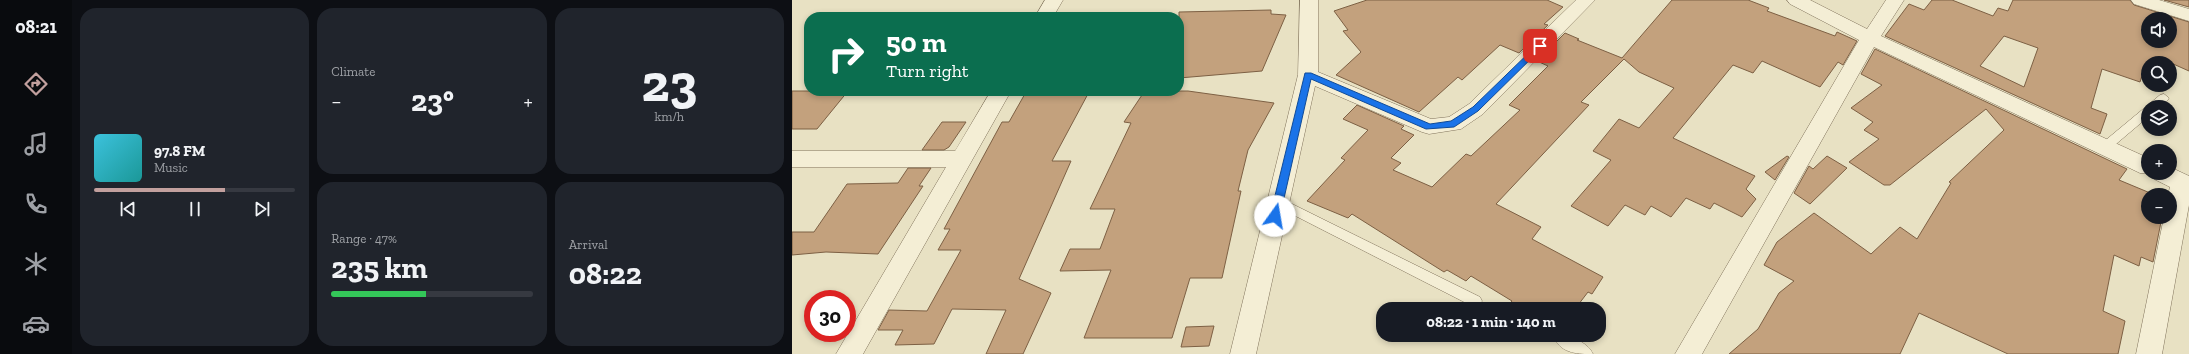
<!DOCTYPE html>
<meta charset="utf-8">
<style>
body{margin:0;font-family:"Zilla Slab",serif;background:#20242c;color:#f1f3f6;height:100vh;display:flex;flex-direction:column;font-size:15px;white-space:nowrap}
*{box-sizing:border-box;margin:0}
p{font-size:13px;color:#9ea1a6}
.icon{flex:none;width:22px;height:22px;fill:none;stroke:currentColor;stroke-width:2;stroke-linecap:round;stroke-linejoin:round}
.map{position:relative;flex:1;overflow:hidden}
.side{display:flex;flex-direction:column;gap:8px;padding:8px;background:#0d0f14;width:720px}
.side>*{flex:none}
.banner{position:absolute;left:12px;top:12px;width:380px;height:84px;border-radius:16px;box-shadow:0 2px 6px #0003;background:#0b6e4f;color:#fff;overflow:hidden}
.fabs{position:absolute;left:1349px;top:12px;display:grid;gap:8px}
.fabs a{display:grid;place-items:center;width:36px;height:36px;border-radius:50%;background:#171b24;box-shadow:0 2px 6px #0003;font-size:20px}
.speed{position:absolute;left:12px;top:290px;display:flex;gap:8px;font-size:20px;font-weight:700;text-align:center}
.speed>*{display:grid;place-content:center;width:52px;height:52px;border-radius:50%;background:#171b24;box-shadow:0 2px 6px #0003;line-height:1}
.speed .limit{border:6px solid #d22;background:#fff;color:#111}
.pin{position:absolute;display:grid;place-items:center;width:34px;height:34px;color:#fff;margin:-17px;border-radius:8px;box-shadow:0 2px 6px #0006}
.me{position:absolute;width:44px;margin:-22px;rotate:13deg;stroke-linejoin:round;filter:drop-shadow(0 0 3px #0008)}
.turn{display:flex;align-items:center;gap:14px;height:84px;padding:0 16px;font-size:18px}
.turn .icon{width:52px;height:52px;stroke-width:2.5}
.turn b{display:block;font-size:28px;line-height:34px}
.big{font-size:30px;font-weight:700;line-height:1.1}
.side .widget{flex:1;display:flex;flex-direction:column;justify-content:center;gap:6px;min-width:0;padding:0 14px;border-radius:16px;background:#20242c}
.side .dial{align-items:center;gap:0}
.dial b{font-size:52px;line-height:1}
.song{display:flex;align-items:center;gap:12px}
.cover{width:48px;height:48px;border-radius:6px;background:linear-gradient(135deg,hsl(190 70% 55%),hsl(180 70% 35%))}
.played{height:4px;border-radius:2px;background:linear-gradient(90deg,#c2a09e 65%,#363941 65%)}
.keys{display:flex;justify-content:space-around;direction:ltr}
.heat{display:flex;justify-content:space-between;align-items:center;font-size:22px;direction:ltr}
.charge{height:6px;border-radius:3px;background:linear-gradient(90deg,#34c759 47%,#363941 0)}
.side .tiles{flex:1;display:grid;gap:8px;grid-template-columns:repeat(3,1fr)}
.widget:first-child{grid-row:span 2}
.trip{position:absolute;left:584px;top:302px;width:230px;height:40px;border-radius:16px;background:#171b24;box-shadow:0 2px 6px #0003;font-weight:700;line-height:40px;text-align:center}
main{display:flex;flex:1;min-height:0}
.tabs{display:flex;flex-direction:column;width:72px;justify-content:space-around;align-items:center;background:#090b0e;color:#9ea1a6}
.tabs .icon{width:28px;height:28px}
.tabs .current{color:#c2a09e}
.tabs b{font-size:18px;color:#f1f3f6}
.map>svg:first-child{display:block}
.building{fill:#c3a17d;stroke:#7d6044;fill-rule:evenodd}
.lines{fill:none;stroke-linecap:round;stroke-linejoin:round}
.lane-casing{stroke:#81735c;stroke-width:1}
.street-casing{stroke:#81735c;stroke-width:1}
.lane{fill:#f4eed5;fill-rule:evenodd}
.street{fill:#f4eed5;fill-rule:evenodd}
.route{fill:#1a73e8;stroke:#114b97}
</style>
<main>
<nav class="tabs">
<b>08:21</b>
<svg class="icon current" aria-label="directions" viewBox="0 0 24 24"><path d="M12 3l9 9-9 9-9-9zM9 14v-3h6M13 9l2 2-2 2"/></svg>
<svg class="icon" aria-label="music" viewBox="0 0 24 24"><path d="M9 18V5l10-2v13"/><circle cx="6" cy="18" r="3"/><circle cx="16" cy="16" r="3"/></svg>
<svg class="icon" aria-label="phone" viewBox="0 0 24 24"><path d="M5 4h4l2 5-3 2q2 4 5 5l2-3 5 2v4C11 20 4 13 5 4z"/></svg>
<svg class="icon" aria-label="climate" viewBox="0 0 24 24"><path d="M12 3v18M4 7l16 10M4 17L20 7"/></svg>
<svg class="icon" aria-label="car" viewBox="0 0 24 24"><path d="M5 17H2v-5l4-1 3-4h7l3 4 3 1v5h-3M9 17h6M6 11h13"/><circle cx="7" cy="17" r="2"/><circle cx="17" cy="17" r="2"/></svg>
</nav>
<section class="side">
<div class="tiles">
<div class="widget">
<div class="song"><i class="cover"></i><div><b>97.8 FM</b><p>Music</p></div></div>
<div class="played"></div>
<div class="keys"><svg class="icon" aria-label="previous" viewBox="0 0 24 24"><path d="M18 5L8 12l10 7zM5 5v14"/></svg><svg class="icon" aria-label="pause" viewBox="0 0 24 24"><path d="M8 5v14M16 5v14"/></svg><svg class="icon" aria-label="next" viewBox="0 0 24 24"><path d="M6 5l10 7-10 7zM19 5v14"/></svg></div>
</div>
<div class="widget"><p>Climate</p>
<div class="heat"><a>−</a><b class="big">23°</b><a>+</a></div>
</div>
<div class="widget dial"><b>23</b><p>km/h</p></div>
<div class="widget"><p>Range · 47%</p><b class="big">235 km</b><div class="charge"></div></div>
<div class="widget"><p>Arrival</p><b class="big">08:22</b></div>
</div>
</section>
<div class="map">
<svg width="1397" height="354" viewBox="0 0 1397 354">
<rect width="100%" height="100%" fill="#e8e1c3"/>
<!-- building -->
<g class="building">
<polygon points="575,0 755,0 771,7 752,24 756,25 727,53 708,45 670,80 666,77 627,112 544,75 569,52 551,31 556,30 542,11"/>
<polygon points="880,0 956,0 977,8 975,11 1043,36 1045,32 1065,41 1051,65 1046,62 1028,87 970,61 961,73 941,65 881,138 963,176 954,189 964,199 950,217 922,203 918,209 894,198 879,217 859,206 853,215 833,205 816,226 779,206 819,160 801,151 827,119 847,128 882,88 847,72 832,59 789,102 797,105 704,204 749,227 740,239 811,277 800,294 796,292 783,309 713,309 720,301 679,276 674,281 655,270 652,272 560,214 556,218 515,201 553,160 549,158 576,130 551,119 565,105 612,126 609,129 622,135 599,158 609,163 601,170 640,187 674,154 679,156 728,110 717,105 756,66 745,61 773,33 787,39 785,40 830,58"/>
<path d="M1140 0H1160L1201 16 1206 8 1216 11 1221 0H1338L1342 5 1397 22V71L1379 63H1354L1348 82 1310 69 1299 108 1315 114 1308 134 1093 36 1117 4 1132 10ZM1356 19H1378V41H1356ZM1212 36 1246 48 1232 87 1188 66Z"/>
<polygon points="1372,0 1397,0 1397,7"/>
<polygon points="479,10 479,14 494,15 470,71 387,78 387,12"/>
<polygon points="1083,49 1335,169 1327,180 1363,195 1356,195 1356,217 1370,217 1361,262 1349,257 1347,266 1322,255 1311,311 1333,321 1326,354 1216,354 1127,313 1108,354 937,354 966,329 987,293 1002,281 972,265 985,242 1022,213 1079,254 1108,227 1125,239 1159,183 1157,182 1212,130 1194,109 1098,185 1092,185 1057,162 1087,139 1072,130 1081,122 1059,108 1090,85 1069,74"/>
<polygon points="0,91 56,91 25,129 0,129"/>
<polygon points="361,91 396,91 482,103 456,150 446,191 449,191 430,278 398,278 380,338 292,338 319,270 268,271 278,249 308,249 323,209 298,209 339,123 332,122 352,92"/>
<polygon points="234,92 297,92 260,161 279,161 227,279 259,293 231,354 194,354 214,310 160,309 142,344 103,345 111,330 86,330 97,310 135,311 169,250 146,250 158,229 152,229 210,122 217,122"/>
<polygon points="150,122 174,122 157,147 152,150 130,150"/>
<polygon points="995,156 997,157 983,180 973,172"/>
<polygon points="1035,156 1055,168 1018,204 1002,193 1017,166 1021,169"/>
<polygon points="116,168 139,168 127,186 131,186 86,254 34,252 0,255 0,232 22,232 55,184 106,183"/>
<polygon points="422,326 417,346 389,347 394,327"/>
</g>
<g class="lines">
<!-- lane casing -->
<g class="lane-casing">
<g id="lane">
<path d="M1372 94 1377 98C1372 107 1366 107 1356 107V117L1317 150H1309L1307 147 1309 144 1368 95Z"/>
<polygon points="486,197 688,297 690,301 688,305 683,307 678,305 482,205 480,202 482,199"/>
<path d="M765 335C777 335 796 342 801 354 787 354 770 354 763 339Z"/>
</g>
</g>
<!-- street casing -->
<g class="street-casing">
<g id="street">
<polygon points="253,0 271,0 261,17 243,17"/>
<polygon points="508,0 526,0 526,72 639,119 657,117 677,104 784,0 803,0 691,114 669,129 637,134 630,132 523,86 464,354 438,354 506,75"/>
<polygon points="995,0 1018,0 1075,29 1094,0 1112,0 1089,36 1356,158 1356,173 1378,173 1378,167 1397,176 1397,205 1370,354 1344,354 1372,217 1378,217 1378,195 1376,195 1378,187 1362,179 1360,174 1348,173 1082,47 910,354 883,354 1067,40 998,4"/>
<polygon points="1339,0 1367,0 1397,9 1397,21 1342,4"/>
<polygon points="199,91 219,91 71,354 44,354 154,167 0,167 0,151 163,151"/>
</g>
</g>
<!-- lane -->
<use href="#lane" class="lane"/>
<!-- street -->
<use href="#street" class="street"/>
</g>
<!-- route -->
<polygon class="route" points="746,44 752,46 686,111 662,127 634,129 519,79 488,216 483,220 480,219 478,216 513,73 519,73 638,124 659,121 681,107"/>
</svg>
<div class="fabs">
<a><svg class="icon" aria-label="sound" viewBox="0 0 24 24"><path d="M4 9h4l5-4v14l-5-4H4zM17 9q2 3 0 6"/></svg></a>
<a><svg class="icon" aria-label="search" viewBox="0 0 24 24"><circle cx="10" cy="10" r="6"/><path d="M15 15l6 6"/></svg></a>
<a><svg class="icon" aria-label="layers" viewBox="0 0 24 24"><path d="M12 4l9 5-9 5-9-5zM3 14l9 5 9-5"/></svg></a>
<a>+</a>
<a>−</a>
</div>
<div class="speed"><div class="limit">30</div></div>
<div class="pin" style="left:748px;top:46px;background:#d93025"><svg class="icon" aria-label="arrive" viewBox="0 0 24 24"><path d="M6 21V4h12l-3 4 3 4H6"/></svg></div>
<svg class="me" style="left:483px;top:216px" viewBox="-20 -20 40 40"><circle r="19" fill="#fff"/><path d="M0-13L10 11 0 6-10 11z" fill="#1a73e8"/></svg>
<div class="trip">08:22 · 1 min · 140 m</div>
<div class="banner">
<div class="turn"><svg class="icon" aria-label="right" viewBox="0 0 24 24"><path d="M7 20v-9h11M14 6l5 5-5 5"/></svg><div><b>50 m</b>Turn right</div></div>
</div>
</div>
</main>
